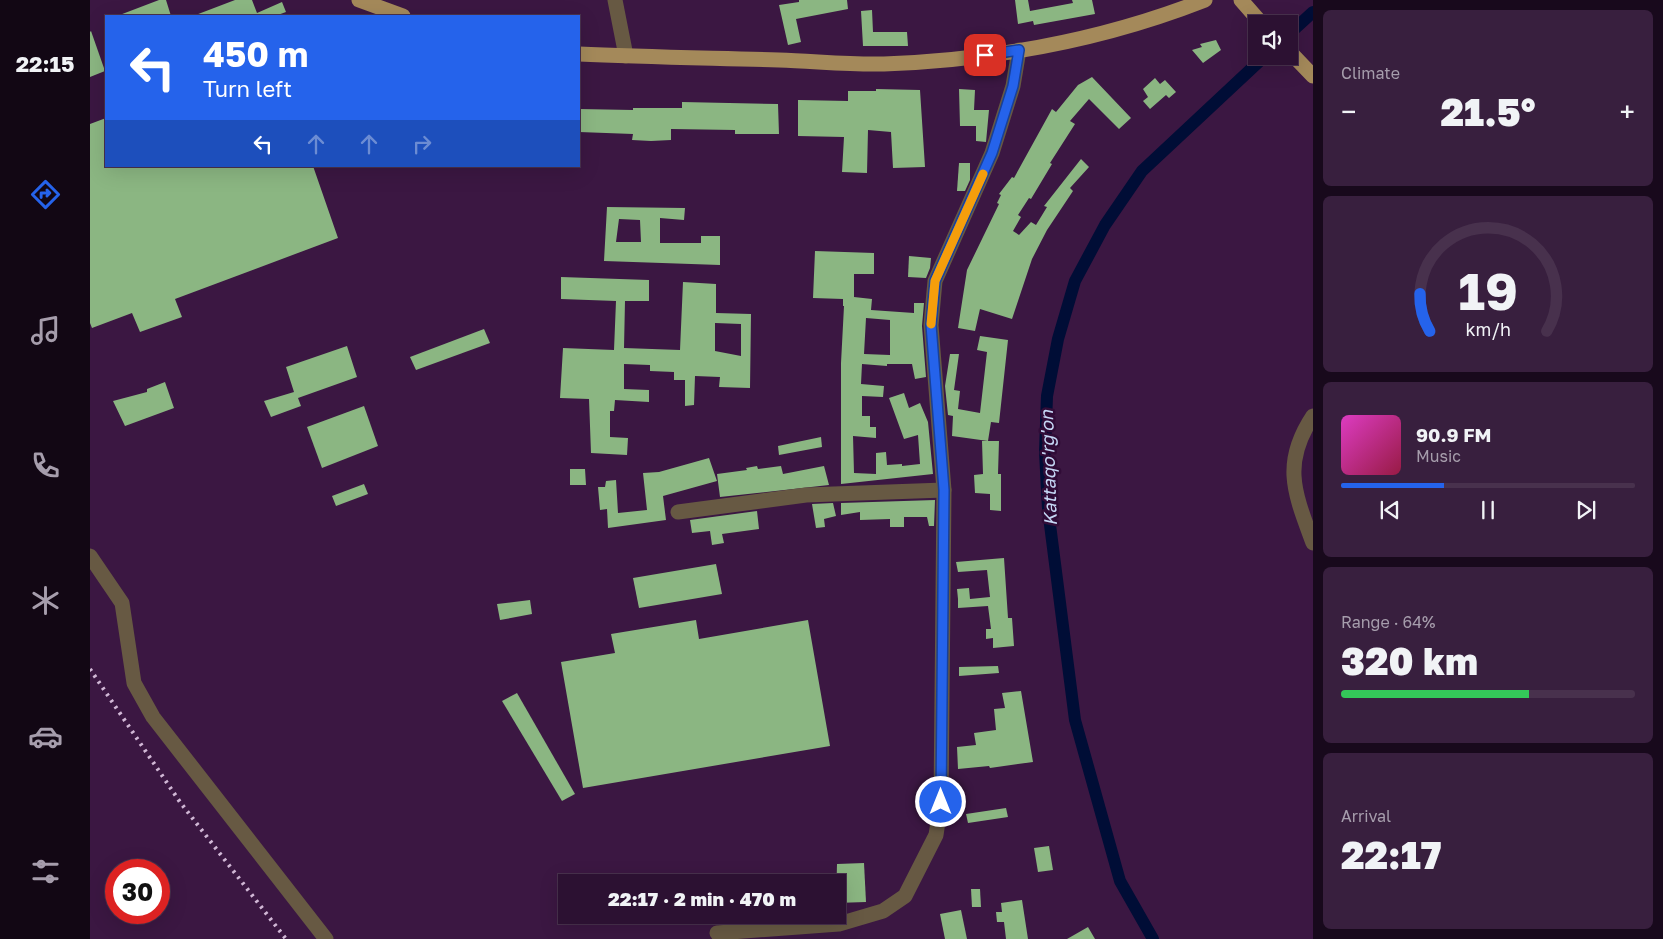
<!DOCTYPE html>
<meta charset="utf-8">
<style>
body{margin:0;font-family:"Golos Text",sans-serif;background:#381f3e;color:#f1f3f6;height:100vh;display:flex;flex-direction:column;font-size:19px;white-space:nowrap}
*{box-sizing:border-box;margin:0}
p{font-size:16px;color:#a69dac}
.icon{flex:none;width:28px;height:28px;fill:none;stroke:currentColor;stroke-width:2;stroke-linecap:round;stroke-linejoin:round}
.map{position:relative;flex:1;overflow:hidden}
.side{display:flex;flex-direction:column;gap:10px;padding:10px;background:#18091c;width:350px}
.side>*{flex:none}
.guide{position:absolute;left:15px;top:15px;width:475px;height:152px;border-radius:0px;box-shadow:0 5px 20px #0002,0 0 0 1px #48314d;background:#2563eb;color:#fff;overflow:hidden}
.tools{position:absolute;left:1158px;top:15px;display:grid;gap:10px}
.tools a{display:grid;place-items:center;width:50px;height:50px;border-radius:0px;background:#2c1132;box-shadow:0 5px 20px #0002,0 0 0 1px #48314d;font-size:25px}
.speed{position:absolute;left:15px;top:859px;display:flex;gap:10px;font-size:25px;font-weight:700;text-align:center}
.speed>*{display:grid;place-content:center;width:65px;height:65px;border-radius:50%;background:#2c1132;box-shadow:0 5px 20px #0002,0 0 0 1px #48314d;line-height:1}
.speed .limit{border:8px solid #d22;background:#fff;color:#111}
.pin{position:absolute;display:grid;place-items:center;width:42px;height:42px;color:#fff;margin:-21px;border-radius:10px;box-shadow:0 2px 8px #0006}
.me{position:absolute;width:55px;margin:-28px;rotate:0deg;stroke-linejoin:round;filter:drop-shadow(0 0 4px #0008)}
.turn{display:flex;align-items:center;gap:18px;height:105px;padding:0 15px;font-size:22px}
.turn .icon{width:65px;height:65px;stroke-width:2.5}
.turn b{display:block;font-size:35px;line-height:42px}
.lanes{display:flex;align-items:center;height:48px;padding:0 15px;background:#0003;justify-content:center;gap:25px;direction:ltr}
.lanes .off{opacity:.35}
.big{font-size:38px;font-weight:800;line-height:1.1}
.side .widget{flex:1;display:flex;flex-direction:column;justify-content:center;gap:8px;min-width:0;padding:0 18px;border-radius:8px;background:#381f3e}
.side .dial{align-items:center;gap:0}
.dial svg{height:130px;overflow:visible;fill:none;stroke:#48314d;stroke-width:7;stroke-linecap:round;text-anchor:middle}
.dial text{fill:#f1f3f6;stroke:none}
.song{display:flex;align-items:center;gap:15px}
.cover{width:60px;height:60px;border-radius:8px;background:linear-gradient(135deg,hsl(310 70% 55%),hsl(340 70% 35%))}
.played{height:5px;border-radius:2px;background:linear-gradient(90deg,#2563eb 35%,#48314d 35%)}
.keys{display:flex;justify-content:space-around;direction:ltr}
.heat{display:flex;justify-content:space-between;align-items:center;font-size:28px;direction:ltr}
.charge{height:8px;border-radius:4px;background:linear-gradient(90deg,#34c759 64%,#48314d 0)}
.trip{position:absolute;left:468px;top:874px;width:288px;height:50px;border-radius:0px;background:#2c1132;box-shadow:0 5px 20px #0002,0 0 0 1px #48314d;font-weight:800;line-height:50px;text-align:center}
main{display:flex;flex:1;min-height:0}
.menu{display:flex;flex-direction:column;width:90px;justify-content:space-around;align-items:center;background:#120714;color:#a69dac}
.menu .icon{width:35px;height:35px}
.menu .on{color:#2563eb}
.menu b{font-size:22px;color:#f1f3f6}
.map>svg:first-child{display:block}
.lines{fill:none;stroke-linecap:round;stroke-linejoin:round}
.canal{stroke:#000d36;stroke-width:12}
.building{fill:#8bb682;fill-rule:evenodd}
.minor{stroke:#675943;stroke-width:15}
.major{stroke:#a4895a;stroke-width:15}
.rail{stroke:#d1b8d6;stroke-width:4;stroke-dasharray:2.5 5;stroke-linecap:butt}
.route-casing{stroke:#184099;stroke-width:12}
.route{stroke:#2563eb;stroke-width:9}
.slow{stroke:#f59e0b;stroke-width:9}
.labels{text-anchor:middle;stroke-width:5;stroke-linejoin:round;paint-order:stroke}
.water-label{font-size:18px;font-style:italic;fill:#c5d7f5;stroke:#300c37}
</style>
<main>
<nav class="menu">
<b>22:15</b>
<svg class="icon on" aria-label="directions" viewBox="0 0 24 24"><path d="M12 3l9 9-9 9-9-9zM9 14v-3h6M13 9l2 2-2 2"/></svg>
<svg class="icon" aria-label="music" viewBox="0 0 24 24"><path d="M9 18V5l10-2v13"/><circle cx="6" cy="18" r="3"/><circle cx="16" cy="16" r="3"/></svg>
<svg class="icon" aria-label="phone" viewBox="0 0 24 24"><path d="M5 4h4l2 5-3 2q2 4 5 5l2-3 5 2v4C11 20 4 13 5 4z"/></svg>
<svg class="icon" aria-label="climate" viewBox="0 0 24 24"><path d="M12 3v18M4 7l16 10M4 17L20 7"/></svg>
<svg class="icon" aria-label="car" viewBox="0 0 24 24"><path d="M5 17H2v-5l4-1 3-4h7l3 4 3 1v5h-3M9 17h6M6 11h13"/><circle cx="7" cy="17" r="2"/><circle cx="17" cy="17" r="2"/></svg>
<svg class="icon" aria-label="filters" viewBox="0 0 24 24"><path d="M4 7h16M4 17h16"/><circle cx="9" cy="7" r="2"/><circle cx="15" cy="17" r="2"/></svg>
</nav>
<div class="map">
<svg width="1223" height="939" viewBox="0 0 1223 939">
<rect width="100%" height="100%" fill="#3b1742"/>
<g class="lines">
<!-- canal -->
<g class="canal">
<polyline points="1199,34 1223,12"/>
<polyline points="1063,939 1030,881 985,720 958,509 955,452 957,396 968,339 985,281 1015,225 1052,171 1175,56"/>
</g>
</g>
<!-- building -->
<g class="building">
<polygon points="69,0 76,0 81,16 27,16"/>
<polygon points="145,0 162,0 167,13 192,2 196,12 185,16 103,16"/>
<polygon points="709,0 757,0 758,9 706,19 711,42 698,45 689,5 709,2"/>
<polygon points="925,0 938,0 940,11 983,3 982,0 1002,0 1005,14 944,25 943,21 928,24"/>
<polygon points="782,10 783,32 817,32 818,46 773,46 771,11"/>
<polygon points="1,31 15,71 0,77 0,32"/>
<polygon points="1126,40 1131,50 1113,63 1102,50 1112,47 1110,44"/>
<polygon points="1002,77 1041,118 1029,129 999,99 980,121 985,124 960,163 962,164 941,199 939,198 928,215 931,217 923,231 929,235 941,222 946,225 957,207 954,206 991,159 999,167 980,188 983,191 957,230 942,259 922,319 890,309 885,331 868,328 877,270 909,204 907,203 911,195 909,194 922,177 924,178 962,109 966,112 988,85"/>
<polygon points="1065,78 1070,84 1075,80 1086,92 1079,98 1076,95 1060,109 1053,101 1058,97 1053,89"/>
<polygon points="786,89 830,90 835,167 803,168 801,132 778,130 777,173 752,172 754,137 708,136 708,100 758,101 758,91 786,91"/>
<polygon points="869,89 885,90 884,110 899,110 896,142 886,141 886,126 870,126"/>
<polygon points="592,102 688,104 689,134 645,134 645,130 581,129 581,140 561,141 542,140 543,134 489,132 489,109 543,110 543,108 592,108"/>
<polygon points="16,118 16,166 223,166 248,238 85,299 92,317 50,332 42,313 2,328 0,323 0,124"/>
<polygon points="869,163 880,163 880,180 875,191 867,191"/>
<path d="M517 207 595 208 594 220 570 218V243H611V236H630V265L514 261ZM529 219 550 220 551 242H526Z"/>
<path d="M725 251 784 253V274H764V297L782 299 781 310 824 313V303H834L832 326 836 377 825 379 822 364H797V366L772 364 771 384 794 386 793 397 772 396V416H780V427H786V438L763 436 764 473 786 474V453L796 452 797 465 812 464V466L830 464 828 435 814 439 799 398 814 393 819 408 830 403 838 422 843 474 751 484V363L754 306H753V299L723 298ZM776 318 800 320V355L774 354Z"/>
<polygon points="819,256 841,258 840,268 836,278 818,277"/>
<path d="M471 277 559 280V301H535L534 348 590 350 593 282 626 284V313L661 314 660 388 629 387 630 377 605 376 604 405 595 406V380H584V372L560 371V365L534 364V389L559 390V402L525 400 524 411H520V437L538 438 537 455 501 453 499 399 470 398 473 348 524 350 526 301 471 299ZM625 323 651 324V356L625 351Z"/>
<polygon points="394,329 400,343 326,370 320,357"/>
<polygon points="890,336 918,340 909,423 901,422 898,441 862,436 863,416 858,415 855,386 860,354 869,354 864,390 870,391 868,409 890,413 897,352 887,350"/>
<polygon points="257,346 267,377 208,398 211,406 181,417 174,401 204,392 196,367"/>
<polygon points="75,382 84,408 35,426 23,401 57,392 57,389"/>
<polygon points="274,406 288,446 232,468 217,427"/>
<polygon points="731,437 732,447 689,455 688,446"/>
<polygon points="892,441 909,441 908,474 911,474 911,511 900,510 900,494 885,493 884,475 893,474"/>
<polygon points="619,458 627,481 573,496 576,520 518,528 517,509 510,510 508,487 515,487 516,481 526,480 528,513 557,510 553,473 569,472"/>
<polygon points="667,466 668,469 691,466 693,474 734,466 739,485 630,497 627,474 657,470 656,468"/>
<polygon points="480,469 495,469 496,485 480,485"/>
<polygon points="274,484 278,494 246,506 242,496"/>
<polygon points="845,500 844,526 839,526 837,517 814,517 814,527 800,527 800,519 770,520 770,512 751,515 751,503"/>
<polygon points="743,503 746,516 734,519 735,527 726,528 722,504"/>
<polygon points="667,511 669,529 632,534 634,543 622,545 620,531 602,533 600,520"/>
<polygon points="914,558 918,618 922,618 924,646 903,648 903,638 896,639 896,629 901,629 898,606 868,608 868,599 867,589 879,588 880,599 900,597 897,570 868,572 866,562"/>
<polygon points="626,564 632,594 549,608 543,578"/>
<polygon points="440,600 442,614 410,620 407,604"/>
<polygon points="606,620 609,639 718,620 740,746 493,788 471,662 525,653 521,634"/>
<polygon points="908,666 909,673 869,676 869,667"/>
<polygon points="931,691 943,762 900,768 899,766 868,769 867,747 886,745 884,733 906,730 904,709 915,708 912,693"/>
<polygon points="427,693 485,794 472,801 412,701"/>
<polygon points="916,808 918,817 878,823 876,814"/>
<polygon points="959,846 963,870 948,872 944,848"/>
<polygon points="774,863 776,902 746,903 747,864"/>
<polygon points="881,889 890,889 891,907 882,907"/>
<polygon points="932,900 938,939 916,939 914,922 907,922 906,912 912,912 911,903"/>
<polygon points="871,910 877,939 855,939 850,914"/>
<polygon points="998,927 1005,939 977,939"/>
</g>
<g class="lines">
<!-- minor -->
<g class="minor">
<polyline points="525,0 536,56"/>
<path d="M1223 416C1191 464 1205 494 1223 543"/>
<polyline points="588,512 716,495 854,490"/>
<polyline points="0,556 32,603 44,683 63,717 236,939"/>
<polyline points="627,933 749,924 793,911 815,896 846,835 851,802 854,490 841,325 845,281 902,153 923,86 929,50"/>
</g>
<!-- major -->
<g class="major">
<polyline points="269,0 313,16"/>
<polyline points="1151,0 1172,24"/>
<polyline points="1199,51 1223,76"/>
<path d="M489 54C555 57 622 58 689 60 724 61 759 65 794 64 904 60 1013 40 1115 0"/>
</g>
<!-- rail -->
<polyline class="rail" points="0,669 90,802 196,939"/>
</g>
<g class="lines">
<!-- route casing -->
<g class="route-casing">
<polyline id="route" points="851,802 854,490 841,325 845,281 902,153 923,86 929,50 895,55"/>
</g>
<!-- route -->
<use href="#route" class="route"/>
<!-- slow -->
<polyline class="slow" points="841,324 845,281 893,174"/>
</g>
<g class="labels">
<!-- water labels -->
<g class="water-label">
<text transform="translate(959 468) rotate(-92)" y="6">Kattaqo'rg'on</text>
</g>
</g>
</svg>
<div class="tools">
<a><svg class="icon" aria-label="sound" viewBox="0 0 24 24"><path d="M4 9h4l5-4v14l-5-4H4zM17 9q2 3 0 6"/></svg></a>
</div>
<div class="speed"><div class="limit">30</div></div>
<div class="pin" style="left:895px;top:55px;background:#d93025"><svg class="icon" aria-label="arrive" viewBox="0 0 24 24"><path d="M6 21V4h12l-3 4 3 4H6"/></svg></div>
<svg class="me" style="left:851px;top:802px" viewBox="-20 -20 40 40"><circle r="17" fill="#2563eb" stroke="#fff" stroke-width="3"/><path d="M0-11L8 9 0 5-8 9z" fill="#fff"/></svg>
<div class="trip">22:17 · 2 min · 470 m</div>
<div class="guide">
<div class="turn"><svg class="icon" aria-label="left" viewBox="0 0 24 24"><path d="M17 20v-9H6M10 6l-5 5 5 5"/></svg><div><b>450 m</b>Turn left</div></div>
<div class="lanes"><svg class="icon" aria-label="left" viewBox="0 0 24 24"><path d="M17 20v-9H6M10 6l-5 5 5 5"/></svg><svg class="icon off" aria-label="ahead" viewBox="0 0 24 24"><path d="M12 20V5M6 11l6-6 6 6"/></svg><svg class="icon off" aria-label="ahead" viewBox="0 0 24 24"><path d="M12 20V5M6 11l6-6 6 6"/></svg><svg class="icon off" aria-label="right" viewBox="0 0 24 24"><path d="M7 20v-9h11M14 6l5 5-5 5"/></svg></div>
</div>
</div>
<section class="side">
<div class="widget"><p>Climate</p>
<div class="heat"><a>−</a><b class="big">21.5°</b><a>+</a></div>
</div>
<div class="widget dial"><svg viewBox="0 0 100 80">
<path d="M14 69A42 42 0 1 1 86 69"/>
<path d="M14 69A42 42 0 0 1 8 46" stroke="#2563eb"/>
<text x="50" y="56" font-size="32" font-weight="700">19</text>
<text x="50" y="72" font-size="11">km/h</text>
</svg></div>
<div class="widget">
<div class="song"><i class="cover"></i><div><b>90.9 FM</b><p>Music</p></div></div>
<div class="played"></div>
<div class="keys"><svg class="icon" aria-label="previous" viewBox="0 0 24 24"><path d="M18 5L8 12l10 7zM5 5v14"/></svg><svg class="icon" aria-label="pause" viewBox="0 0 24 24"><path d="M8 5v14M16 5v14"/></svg><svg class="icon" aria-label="next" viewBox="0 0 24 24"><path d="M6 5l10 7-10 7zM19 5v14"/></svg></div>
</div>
<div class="widget"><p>Range · 64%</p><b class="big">320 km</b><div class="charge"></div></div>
<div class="widget"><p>Arrival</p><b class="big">22:17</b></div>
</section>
</main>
